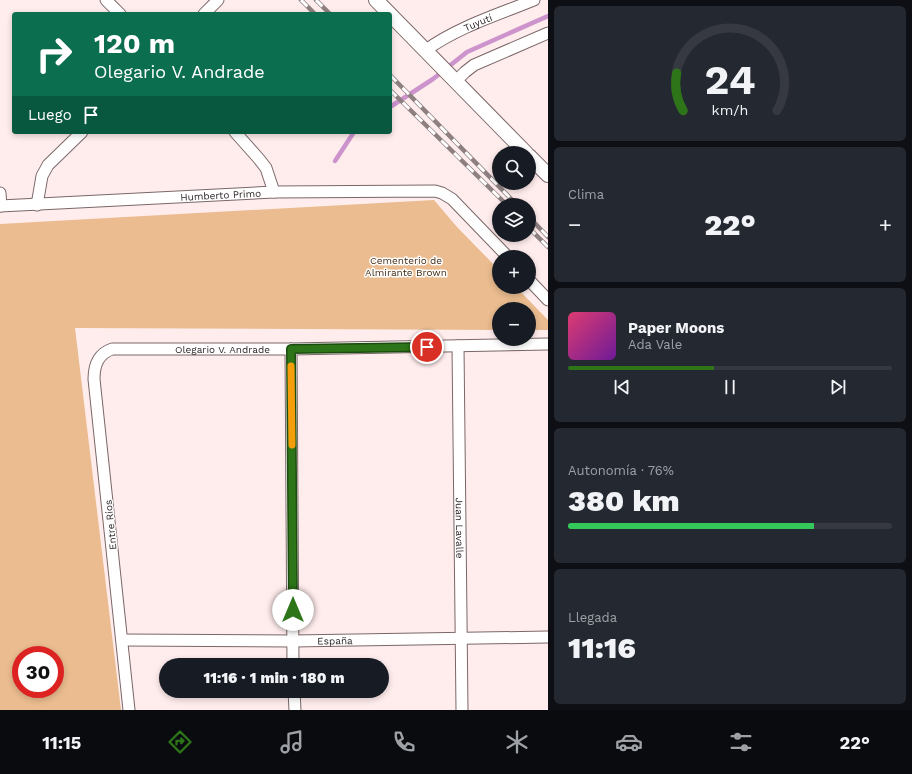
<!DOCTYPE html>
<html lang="es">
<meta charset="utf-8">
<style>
body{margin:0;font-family:"Work Sans",sans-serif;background:#242831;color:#f1f3f6;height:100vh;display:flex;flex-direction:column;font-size:15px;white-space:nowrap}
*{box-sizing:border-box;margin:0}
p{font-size:13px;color:#9ea1a6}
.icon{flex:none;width:22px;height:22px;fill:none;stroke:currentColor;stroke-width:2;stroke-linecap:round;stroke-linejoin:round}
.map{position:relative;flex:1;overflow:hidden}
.side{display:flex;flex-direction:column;gap:6px;padding:6px;background:#0d0f14;width:364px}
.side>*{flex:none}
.top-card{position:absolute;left:12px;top:12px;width:380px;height:122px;border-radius:4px;box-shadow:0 2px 6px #0003;background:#0b6e4f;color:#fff;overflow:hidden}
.buttons{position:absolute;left:492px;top:146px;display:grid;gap:8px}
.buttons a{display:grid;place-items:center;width:44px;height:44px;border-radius:50%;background:#171b24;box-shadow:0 2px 6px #0003;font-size:20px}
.speed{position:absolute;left:12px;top:646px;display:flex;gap:8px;font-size:20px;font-weight:700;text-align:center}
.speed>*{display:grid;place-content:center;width:52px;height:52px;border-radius:50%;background:#171b24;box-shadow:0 2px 6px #0003;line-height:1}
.speed .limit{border:6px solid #d22;background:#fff;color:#111}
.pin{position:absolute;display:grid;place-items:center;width:34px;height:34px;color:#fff;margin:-17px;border:2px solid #fff;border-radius:50%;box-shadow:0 1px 4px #0007}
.me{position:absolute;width:44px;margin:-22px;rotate:0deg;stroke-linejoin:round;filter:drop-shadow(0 0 3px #0008)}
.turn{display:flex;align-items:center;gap:14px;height:84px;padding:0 16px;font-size:18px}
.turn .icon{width:52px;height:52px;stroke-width:2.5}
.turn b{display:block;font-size:28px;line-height:34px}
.then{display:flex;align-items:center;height:38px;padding:0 16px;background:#0003;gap:8px;font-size:15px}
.big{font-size:30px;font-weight:800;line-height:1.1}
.side .widget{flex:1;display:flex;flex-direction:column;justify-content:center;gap:6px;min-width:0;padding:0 14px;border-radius:6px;background:#242831}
.side .dial{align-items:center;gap:0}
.dial svg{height:104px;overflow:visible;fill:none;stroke:#363941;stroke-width:7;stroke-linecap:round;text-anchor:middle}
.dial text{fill:#f1f3f6;stroke:none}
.song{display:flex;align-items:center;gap:12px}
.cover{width:48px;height:48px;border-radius:6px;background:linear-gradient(135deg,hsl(340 70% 55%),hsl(280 70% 35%))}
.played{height:4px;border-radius:2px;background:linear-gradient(90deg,#2d7518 45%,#363941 45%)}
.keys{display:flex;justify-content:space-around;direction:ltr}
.heat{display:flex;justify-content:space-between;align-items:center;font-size:22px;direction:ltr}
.charge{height:6px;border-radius:3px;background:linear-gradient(90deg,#34c759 76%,#363941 0)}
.trip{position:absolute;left:159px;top:658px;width:230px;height:40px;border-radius:20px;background:#171b24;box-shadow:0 2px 6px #0003;font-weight:800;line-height:40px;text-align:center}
.tabs{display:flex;height:64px;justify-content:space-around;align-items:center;background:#090b0e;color:#9ea1a6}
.tabs .icon{width:28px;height:28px}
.tabs .selected{color:#2d7518}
.tabs b{font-size:18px;color:#f1f3f6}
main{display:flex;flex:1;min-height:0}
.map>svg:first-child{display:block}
.green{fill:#eabc8f;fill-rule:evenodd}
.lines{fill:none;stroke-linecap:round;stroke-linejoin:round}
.stream{stroke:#cc93cd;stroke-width:4.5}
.minor-casing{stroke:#7b6767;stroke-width:13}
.tertiary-casing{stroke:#7b6767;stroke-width:16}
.minor{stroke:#fff;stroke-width:11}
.tertiary{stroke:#fff;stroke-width:14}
.rail-casing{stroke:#8e8080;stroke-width:4.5}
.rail{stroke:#fefefe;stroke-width:3;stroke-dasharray:9;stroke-linecap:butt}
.route-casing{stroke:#1d4c10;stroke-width:10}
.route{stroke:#2d7518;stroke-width:7}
.slow{stroke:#f59e0b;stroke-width:7}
.labels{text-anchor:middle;stroke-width:3;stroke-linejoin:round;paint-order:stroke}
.street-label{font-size:10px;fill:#271f1f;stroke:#fefefe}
.park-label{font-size:10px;fill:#432b11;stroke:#fefefe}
</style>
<main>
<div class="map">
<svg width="548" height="710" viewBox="0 0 548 710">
<rect width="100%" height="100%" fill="#ffecec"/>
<!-- green -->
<path class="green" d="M434 200 457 227 499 270V287H516L548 320V330H529V309H499V330L75 328 121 710H0V224ZM21 655H55V689H21Z"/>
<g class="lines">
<!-- stream -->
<g class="stream">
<polyline points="390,107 433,79 467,52 548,16"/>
<polyline points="335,161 354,132"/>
</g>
<!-- minor casing -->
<g class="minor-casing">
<g id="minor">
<polyline points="106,0 120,14"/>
<polyline points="204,14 218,0"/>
<path id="s1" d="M426 50C458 27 497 15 534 0"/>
<polyline points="456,81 465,72 474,65 548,33"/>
<polyline points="235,132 259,159 266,168 274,192"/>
<polyline points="0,193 1,206"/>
<polyline points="37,205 42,176 48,165 82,132"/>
<path id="s2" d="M0 206 274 192 435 191 442 193 452 199 508 257"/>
<polyline points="529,280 548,300"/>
<path id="s3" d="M458 346 462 710"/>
<polyline points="291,349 293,665"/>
<path id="s4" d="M122 640 293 641 548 637"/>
<polyline points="294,691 295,710"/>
<path id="s5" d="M129 710 94 379C94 365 98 354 112 349H291L548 344"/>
</g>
</g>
<!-- tertiary casing -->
<g class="tertiary-casing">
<g id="tertiary">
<polyline points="376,0 526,153"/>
<polyline points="529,156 548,175"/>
</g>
</g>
<!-- minor -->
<use href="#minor" class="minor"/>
<!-- tertiary -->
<use href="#tertiary" class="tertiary"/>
<!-- rail casing -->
<g class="rail-casing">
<g id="rail">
<polyline points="301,0 315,14"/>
<polyline points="316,0 330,14"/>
<polyline points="390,75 517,205"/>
<polyline points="390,90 507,205"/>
<polyline points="529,217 548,237"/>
<polyline points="529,228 548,247"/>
</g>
</g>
<!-- rail -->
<use href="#rail" class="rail"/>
</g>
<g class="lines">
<!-- route casing -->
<g class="route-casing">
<polyline id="route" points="293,610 291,349 427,347"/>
</g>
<!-- route -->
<use href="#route" class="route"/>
<!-- slow -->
<polyline class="slow" points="291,366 292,445"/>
</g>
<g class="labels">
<!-- street labels -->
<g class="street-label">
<text dy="4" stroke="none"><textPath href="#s1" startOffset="59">Tuyutí</textPath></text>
<text dy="4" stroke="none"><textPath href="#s2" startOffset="221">Humberto Primo</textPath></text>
<text dy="4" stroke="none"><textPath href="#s5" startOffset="481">Olegario V. Andrade</textPath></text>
<text transform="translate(110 525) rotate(-96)" y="4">Entre Ríos</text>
<text dy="4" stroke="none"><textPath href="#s3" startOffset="182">Juan Lavalle</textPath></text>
<text dy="4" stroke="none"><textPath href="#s4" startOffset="213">España</textPath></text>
</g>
<!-- park labels -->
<g class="park-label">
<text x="406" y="264">Cementerio de<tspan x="406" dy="12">Almirante Brown</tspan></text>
</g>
</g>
</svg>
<div class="buttons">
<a><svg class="icon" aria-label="search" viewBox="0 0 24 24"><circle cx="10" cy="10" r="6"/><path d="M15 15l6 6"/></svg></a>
<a><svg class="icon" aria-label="layers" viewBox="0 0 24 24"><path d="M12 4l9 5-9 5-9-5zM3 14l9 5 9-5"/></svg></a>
<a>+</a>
<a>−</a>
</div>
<div class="speed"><div class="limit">30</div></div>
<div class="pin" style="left:427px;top:347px;background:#d93025"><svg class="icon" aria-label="arrive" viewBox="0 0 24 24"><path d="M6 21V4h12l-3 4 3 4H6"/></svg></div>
<svg class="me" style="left:293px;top:610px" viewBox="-20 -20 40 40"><circle r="19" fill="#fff"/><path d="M0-13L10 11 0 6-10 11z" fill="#2d7518"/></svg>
<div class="trip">11:16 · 1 min · 180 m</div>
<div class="top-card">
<div class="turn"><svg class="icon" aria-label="right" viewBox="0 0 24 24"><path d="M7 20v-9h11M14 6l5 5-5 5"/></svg><div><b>120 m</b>Olegario V. Andrade</div></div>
<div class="then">Luego<svg class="icon" aria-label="arrive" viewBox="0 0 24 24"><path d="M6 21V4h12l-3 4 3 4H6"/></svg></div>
</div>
</div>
<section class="side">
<div class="widget dial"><svg viewBox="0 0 100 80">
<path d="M14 69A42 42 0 1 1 86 69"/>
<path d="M14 69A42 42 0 0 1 9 40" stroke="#2d7518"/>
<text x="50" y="56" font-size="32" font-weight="700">24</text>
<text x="50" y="72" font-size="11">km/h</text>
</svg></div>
<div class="widget"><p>Clima</p>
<div class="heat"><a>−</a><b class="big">22°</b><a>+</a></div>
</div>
<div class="widget">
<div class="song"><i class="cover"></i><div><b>Paper Moons</b><p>Ada Vale</p></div></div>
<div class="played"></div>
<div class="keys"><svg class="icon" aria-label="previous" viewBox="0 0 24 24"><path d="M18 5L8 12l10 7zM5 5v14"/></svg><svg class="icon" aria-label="pause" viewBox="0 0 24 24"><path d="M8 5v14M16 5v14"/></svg><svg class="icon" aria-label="next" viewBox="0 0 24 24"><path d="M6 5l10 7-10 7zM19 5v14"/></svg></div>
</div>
<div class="widget"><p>Autonomía · 76%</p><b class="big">380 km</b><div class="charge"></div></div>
<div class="widget"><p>Llegada</p><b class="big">11:16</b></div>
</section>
</main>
<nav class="tabs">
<b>11:15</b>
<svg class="icon selected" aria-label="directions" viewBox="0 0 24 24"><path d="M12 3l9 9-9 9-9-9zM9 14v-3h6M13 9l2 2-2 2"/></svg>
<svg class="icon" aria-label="music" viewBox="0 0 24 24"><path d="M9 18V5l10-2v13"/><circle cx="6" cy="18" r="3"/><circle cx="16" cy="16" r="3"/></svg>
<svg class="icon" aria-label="phone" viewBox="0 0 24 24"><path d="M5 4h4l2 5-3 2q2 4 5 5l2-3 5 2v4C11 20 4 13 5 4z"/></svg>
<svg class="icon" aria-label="climate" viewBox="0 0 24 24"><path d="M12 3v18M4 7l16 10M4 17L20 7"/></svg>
<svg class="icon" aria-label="car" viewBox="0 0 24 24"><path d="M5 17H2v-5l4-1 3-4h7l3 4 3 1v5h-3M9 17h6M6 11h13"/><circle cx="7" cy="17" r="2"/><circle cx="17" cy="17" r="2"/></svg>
<svg class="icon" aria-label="filters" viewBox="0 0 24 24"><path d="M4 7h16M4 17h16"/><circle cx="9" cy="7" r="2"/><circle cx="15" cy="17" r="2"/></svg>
<b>22°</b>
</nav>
